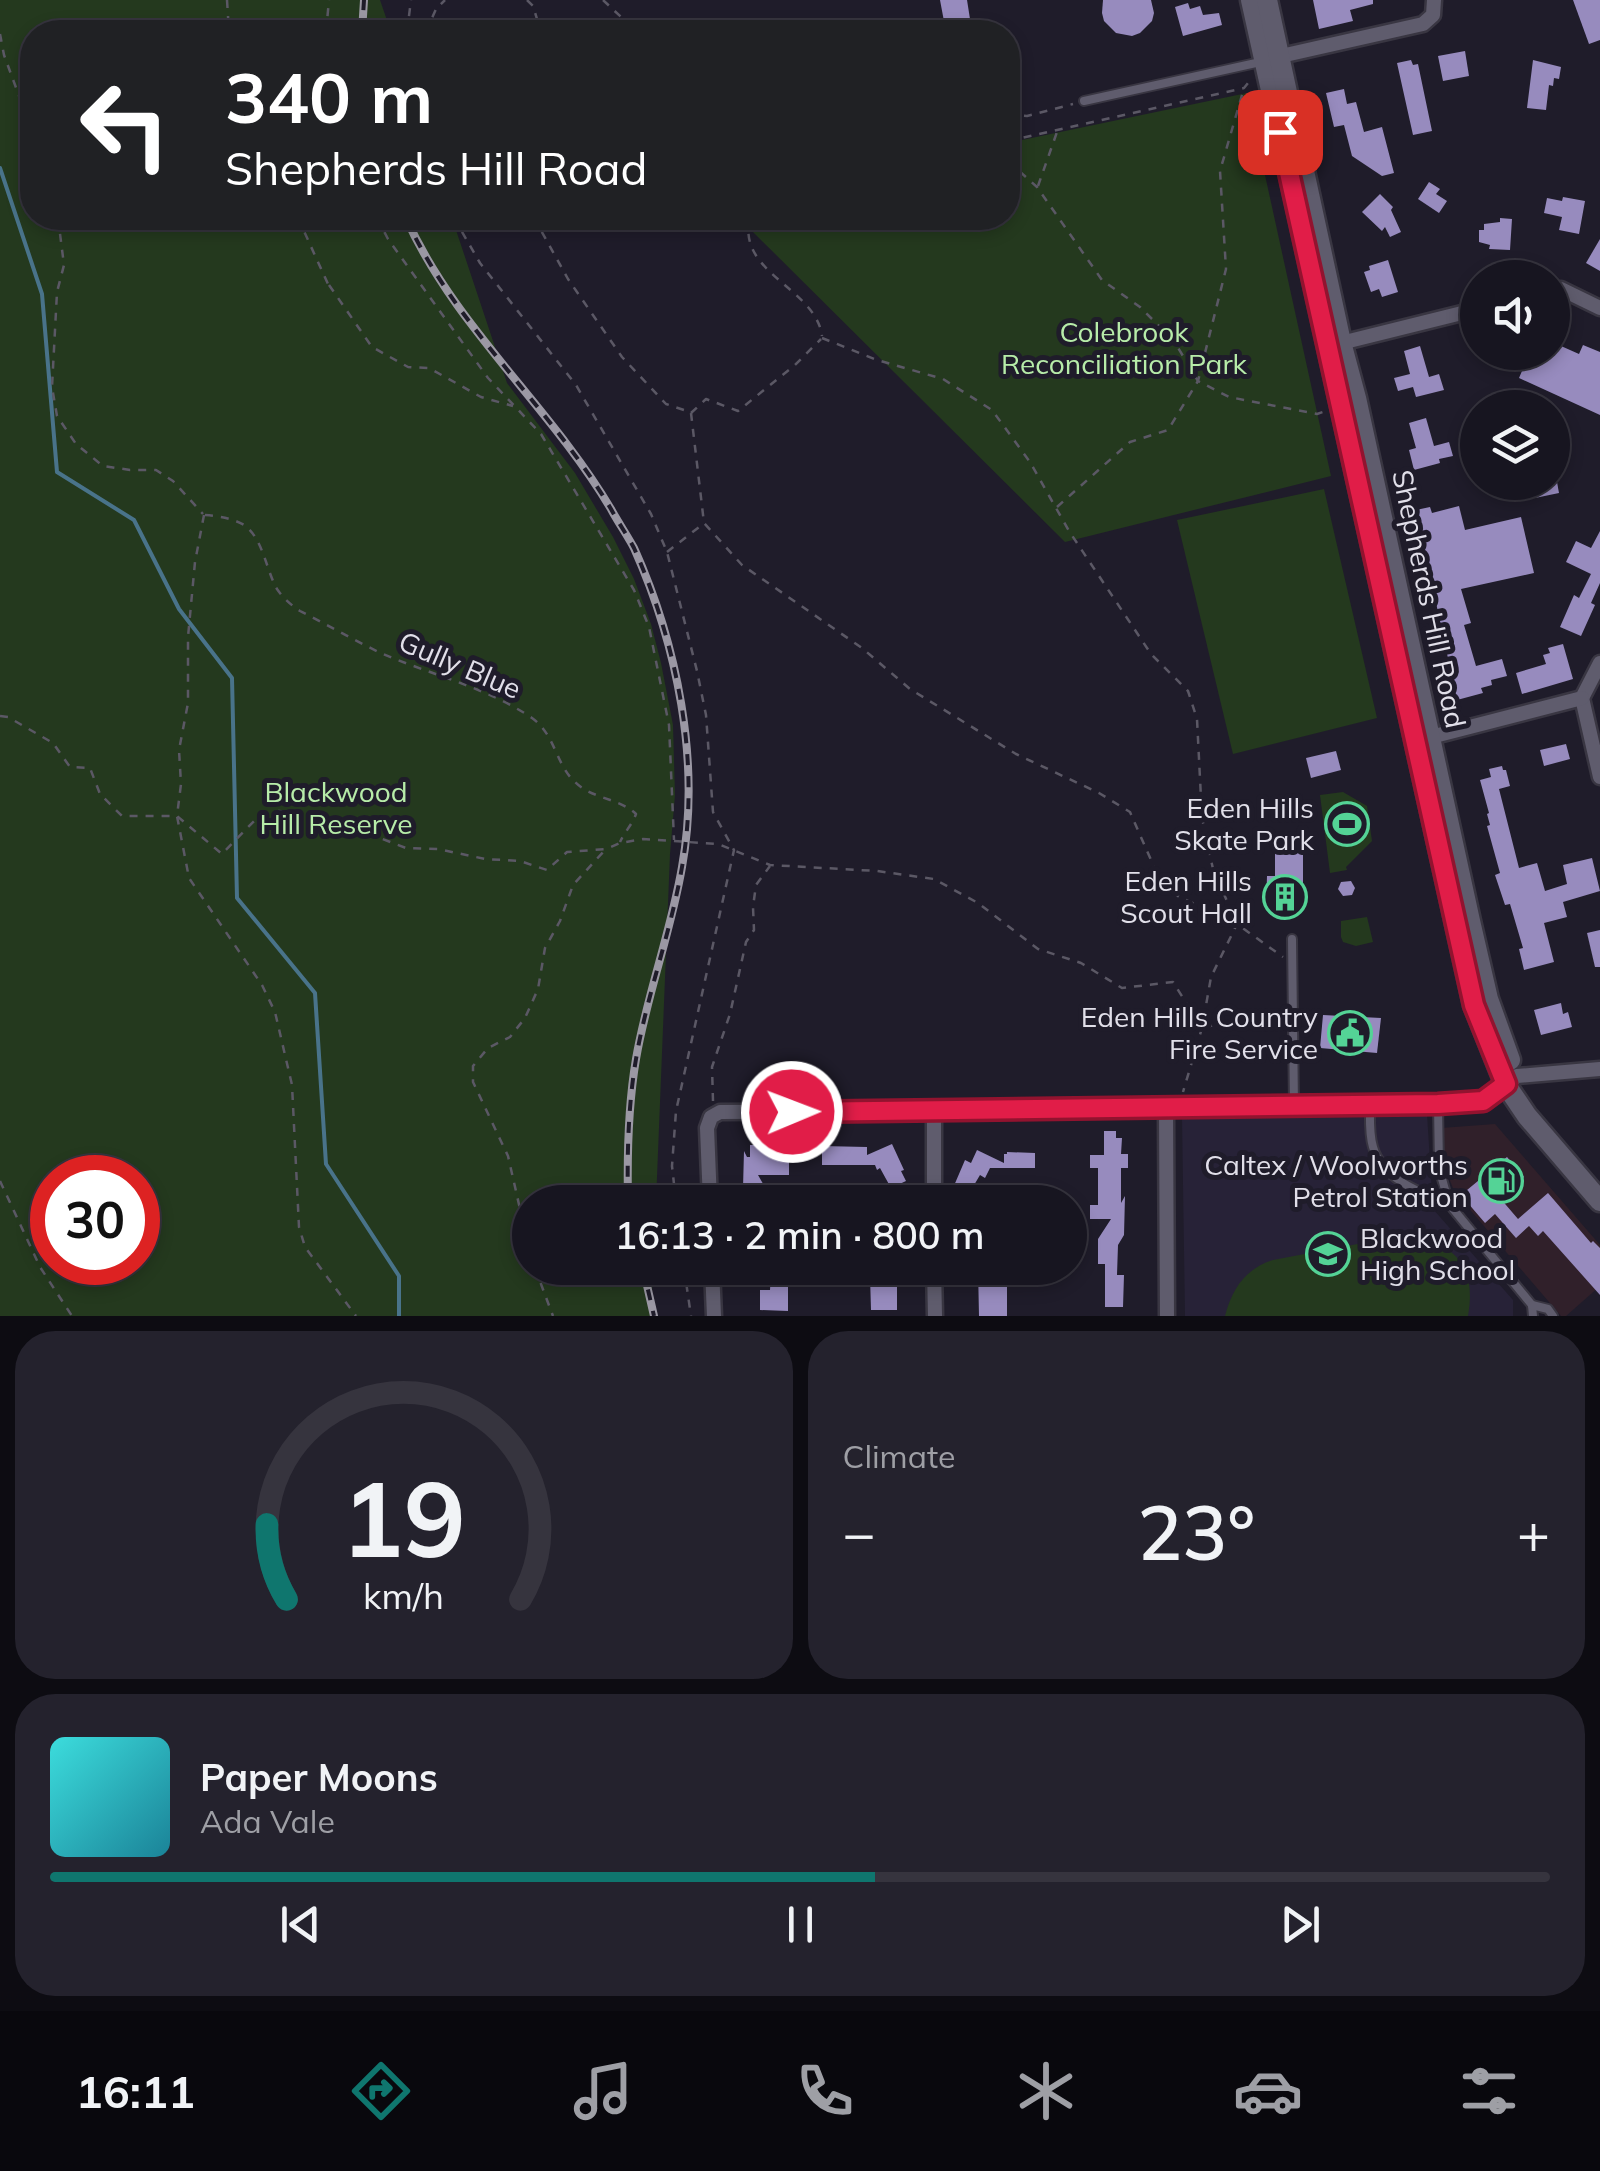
<!DOCTYPE html>
<meta charset="utf-8">
<style>
body{margin:0;font-family:Mulish,sans-serif;background:#24222d;color:#f1f3f6;height:100vh;display:flex;flex-direction:column;font-size:38px;white-space:nowrap}
*{box-sizing:border-box;margin:0}
p{font-size:32px;color:#9e9fa5}
.icon{flex:none;width:55px;height:55px;fill:none;stroke:currentColor;stroke-width:2;stroke-linecap:round;stroke-linejoin:round}
.map{position:relative;height:1316px;overflow:hidden}
.side{display:flex;flex-direction:column;gap:15px;padding:15px;background:#0d0c12;flex:1}
.side>*{flex:none}
.banner{position:absolute;left:20px;top:20px;width:1000px;height:210px;border-radius:40px;box-shadow:0 5px 15px #0003,0 0 0 2px #36343e;background:#202124;color:#fff;overflow:hidden}
.controls{position:absolute;left:1460px;top:260px;display:grid;gap:20px}
.controls a{display:grid;place-items:center;width:110px;height:110px;border-radius:50%;background:#171520;box-shadow:0 5px 15px #0003,0 0 0 2px #36343e;font-size:50px}
.speed{position:absolute;left:30px;top:1155px;display:flex;gap:20px;font-size:50px;font-weight:700;text-align:center}
.speed>*{display:grid;place-content:center;width:130px;height:130px;border-radius:50%;background:#171520;box-shadow:0 5px 15px #0003,0 0 0 2px #36343e;line-height:1}
.speed .limit{border:15px solid #d22;background:#fff;color:#111}
.pin{position:absolute;display:grid;place-items:center;width:85px;height:85px;color:#fff;margin:-42px;border-radius:20px;box-shadow:0 5px 15px #0006}
.me{position:absolute;width:110px;margin:-55px;rotate:89deg;stroke-linejoin:round;filter:drop-shadow(0 0 8px #0008)}
.turn{display:flex;align-items:center;gap:35px;height:210px;padding:0 40px;font-size:45px}
.turn .icon{width:130px;height:130px;stroke-width:2.5}
.turn b{display:block;font-size:70px;line-height:85px}
.big{font-size:75px;font-weight:600;line-height:1.1}
.side .widget{flex:1;display:flex;flex-direction:column;justify-content:center;gap:15px;min-width:0;padding:0 35px;border-radius:40px;background:#24222d}
.side .dial{align-items:center;gap:0}
.dial svg{height:260px;overflow:visible;fill:none;stroke:#36343e;stroke-width:7;stroke-linecap:round;text-anchor:middle}
.dial text{fill:#f1f3f6;stroke:none}
.song{display:flex;align-items:center;gap:30px}
.cover{width:120px;height:120px;border-radius:15px;background:linear-gradient(135deg,hsl(180 70% 55%),hsl(190 70% 35%))}
.played{height:10px;border-radius:5px;background:linear-gradient(90deg,#0f766e 55%,#36343e 55%)}
.keys{display:flex;justify-content:space-around;direction:ltr}
.heat{display:flex;justify-content:space-between;align-items:center;font-size:55px;direction:ltr}
.side .tiles{flex:1;display:grid;gap:15px;grid-template-columns:1fr 1fr}
.widget:last-child{grid-column:span 2}
.trip{position:absolute;left:512px;top:1185px;width:575px;height:100px;border-radius:50px;background:#171520;box-shadow:0 5px 15px #0003,0 0 0 2px #36343e;font-weight:600;line-height:100px;text-align:center}
.menu{display:flex;height:160px;justify-content:space-around;align-items:center;background:#09080d;color:#9e9fa5}
.menu .icon{width:70px;height:70px}
.menu .selected{color:#0f766e}
.menu b{font-size:45px;color:#f1f3f6}
.map>svg:first-child{display:block}
.commercial{fill:#30202a}
.built{fill:#272237}
.green{fill:#24391e;fill-rule:evenodd}
.lines{fill:none;stroke-linecap:round;stroke-linejoin:round}
.stream{stroke:#49738a;stroke-width:4}
.building{fill:#978bbe}
.lane-casing{stroke:#393642;stroke-width:12}
.street-casing{stroke:#393642;stroke-width:19}
.secondary-casing{stroke:#393642;stroke-width:25}
.path{stroke:#5b5865;stroke-width:2.5;stroke-dasharray:8 8;stroke-linecap:butt}
.lane{stroke:#5f5c6d;stroke-width:8}
.street{stroke:#5f5c6d;stroke-width:14}
.secondary{stroke:#5f5c6d;stroke-width:20}
.rail-casing{stroke:#9b98a4;stroke-width:8}
.rail{stroke:#1f1c2a;stroke-width:4;stroke-dasharray:11;stroke-linecap:butt}
.route-casing{stroke:#92132f;stroke-width:25}
.route{stroke:#e11d48;stroke-width:18}
.labels{text-anchor:middle;stroke-width:10;stroke-linejoin:round;paint-order:stroke}
.park-label{font-size:28px;fill:#b7eca9;stroke:#1f1c2a}
.street-label{font-size:28px;fill:#e1dfe9;stroke:#1f1c2a}
.poi-label{font-size:28px;fill:#e1dfe9;stroke:#1f1c2a;text-anchor:end}
</style>
<div class="map">
<svg width="1600" height="1316" viewBox="0 0 1600 1316">
<rect width="100%" height="100%" fill="#1f1c2a"/>
<!-- commercial -->
<polygon class="commercial" points="1495,1124 1600,1245 1600,1286 1566,1316 1561,1316 1454,1191 1443,1162 1441,1128"/>
<!-- built -->
<polygon class="built" points="1427,1114 1433,1209 1513,1300 1513,1316 1185,1316 1182,1118"/>
<!-- green -->
<g class="green">
<path d="M0 0H380L391 32H32V218H452L507 383 575 473 613 537 634 579 651 624 661 663 673 725 675 795 670 854 656 1202H530V1268H653L651 1316H0ZM52 1178H138V1262H52Z"/>
<polygon points="1247,93 1331,476 1065,542 751,230 765,218 1008,218 1008,143"/>
<polygon points="1324,489 1377,718 1233,754 1177,520"/>
<polygon points="1343,792 1367,806 1372,841 1346,867 1347,870 1330,873 1320,795"/>
<polygon points="1367,917 1373,942 1356,946 1343,942 1341,937 1341,921"/>
<path d="M1405 1235C1454 1242 1477 1265 1468 1316H1225C1232 1289 1245 1269 1273 1260Z"/>
</g>
<g class="lines">
<!-- stream -->
<polyline class="stream" points="0,168 42,294 57,472 134,520 179,609 232,678 237,898 315,993 326,1164 399,1276 399,1316"/>
</g>
<!-- building -->
<g class="building">
<polygon points="940,0 967,0 972,32 946,32"/>
<polygon points="1103,0 1151,0 1154,13 1152,21 1140,33 1132,36 1116,33 1104,21 1102,13"/>
<polygon points="1313,0 1373,0 1373,4 1350,10 1353,21 1319,29"/>
<polygon points="1573,0 1600,0 1600,40 1589,44"/>
<polygon points="1188,3 1190,9 1200,6 1203,15 1219,13 1222,25 1183,36 1175,7"/>
<polygon points="1465,51 1469,76 1443,81 1438,56"/>
<polygon points="1411,60 1413,65 1418,64 1432,131 1413,135 1397,63"/>
<polygon points="1533,60 1561,67 1559,79 1554,78 1553,86 1549,85 1546,110 1527,108"/>
<polygon points="1344,89 1347,104 1356,102 1364,132 1382,127 1394,173 1382,176 1352,156 1344,125 1334,127 1326,93"/>
<polygon points="1429,182 1440,189 1436,194 1447,201 1439,213 1418,199"/>
<polygon points="1380,194 1393,207 1391,210 1401,232 1390,237 1385,227 1382,231 1362,212"/>
<polygon points="1563,197 1585,201 1579,234 1559,230 1562,217 1544,213 1547,198 1562,201"/>
<polygon points="1500,218 1512,219 1510,250 1489,249 1490,245 1479,242 1479,230 1484,230 1484,224 1500,222"/>
<polygon points="1600,239 1600,271 1586,263"/>
<polygon points="1388,260 1398,292 1382,297 1379,289 1371,292 1364,272 1370,270 1369,266"/>
<polygon points="1552,342 1579,354 1583,345 1600,352 1600,415 1519,378 1530,352 1552,352"/>
<polygon points="1420,346 1429,377 1439,374 1444,390 1416,397 1413,387 1398,391 1394,378 1410,374 1404,351"/>
<polygon points="1426,418 1434,446 1449,442 1453,456 1439,459 1440,463 1414,470 1409,450 1416,448 1409,423"/>
<polygon points="1532,482 1557,482 1559,493 1535,498"/>
<polygon points="1459,506 1465,530 1521,517 1534,573 1461,589 1471,623 1464,625 1476,666 1502,659 1507,676 1491,680 1492,685 1481,688 1483,693 1457,700 1416,510 1430,507 1432,513"/>
<polygon points="1600,531 1600,583 1591,603 1595,605 1581,636 1560,627 1574,595 1579,598 1591,574 1566,562 1576,541 1591,548"/>
<polygon points="1563,644 1573,679 1522,694 1516,673 1546,664 1543,655 1550,653 1548,648"/>
<polygon points="1566,744 1570,759 1544,766 1540,750"/>
<polygon points="1336,751 1341,770 1311,778 1306,758"/>
<polygon points="1502,766 1503,770 1506,770 1510,786 1499,789 1519,868 1537,863 1545,891 1567,884 1563,865 1592,858 1600,891 1563,902 1567,917 1544,923 1554,962 1524,970 1519,949 1523,948 1510,904 1505,905 1495,875 1500,873 1487,826 1490,825 1487,814 1489,813 1480,780 1491,777 1489,769"/>
<polygon points="1275,846 1303,846 1303,908 1266,907 1267,876 1275,876"/>
<polygon points="1351,881 1355,888 1352,895 1343,896 1338,889 1341,882"/>
<polygon points="1600,930 1600,967 1595,967 1587,933"/>
<polygon points="1561,1003 1563,1014 1568,1012 1572,1027 1541,1035 1534,1010"/>
<polygon points="1323,1015 1381,1018 1377,1053 1320,1048"/>
<polygon points="761,1130 777,1130 777,1147 786,1147 786,1157 789,1157 789,1175 758,1175 770,1196 770,1202 752,1202 743,1188 744,1151 747,1157 750,1157 750,1145 761,1145"/>
<polygon points="1104,1131 1116,1131 1116,1138 1122,1138 1121,1154 1128,1154 1128,1168 1121,1168 1121,1203 1125,1196 1124,1235 1118,1245 1117,1275 1124,1275 1123,1307 1105,1307 1105,1264 1098,1264 1098,1239 1111,1219 1090,1219 1090,1205 1098,1205 1098,1168 1090,1168 1090,1155 1104,1155"/>
<polygon points="892,1144 904,1170 901,1171 906,1181 891,1188 880,1168 877,1170 875,1165 822,1165 822,1146 867,1147 867,1155"/>
<polygon points="977,1150 1004,1163 1004,1154 1007,1154 1007,1152 1035,1153 1035,1168 990,1168 985,1178 980,1175 964,1202 947,1202 965,1160 971,1163"/>
<polygon points="1507,1157 1524,1177 1500,1198 1518,1219 1548,1193 1591,1243 1593,1241 1600,1248 1600,1295 1543,1231 1538,1236 1529,1226 1516,1238 1495,1214 1485,1223 1461,1195"/>
<polygon points="978,1268 994,1268 993,1275 1007,1276 1007,1316 979,1316"/>
<polygon points="880,1269 897,1269 897,1310 871,1310 870,1276 880,1276"/>
<polygon points="771,1273 788,1273 788,1311 760,1310 760,1290 770,1290"/>
</g>
<g class="lines">
<!-- lane casing -->
<g class="lane-casing">
<g id="lane">
<polyline points="1084,101 1265,61"/>
<polyline points="1292,939 1294,1106"/>
<polyline points="1438,1104 1439,1168 1449,1204 1532,1305 1533,1316"/>
<path d="M1370 1106C1370 1119 1369 1134 1373 1147 1382 1179 1421 1193 1449 1204"/>
<polyline points="1532,1305 1548,1309 1553,1316"/>
</g>
</g>
<!-- street casing -->
<g class="street-casing">
<g id="street">
<polyline points="1272,58 1423,24 1433,15 1434,0"/>
<polyline points="1552,291 1561,289 1600,308"/>
<polyline points="1333,345 1478,309"/>
<polyline points="1582,698 1600,777"/>
<polyline points="1582,698 1600,663"/>
<polyline points="1423,739 1582,698"/>
<polyline points="1166,1109 1167,1316"/>
<polyline points="934,1110 934,1202"/>
<polyline points="710,1202 707,1128 711,1117 720,1112 1166,1109 1438,1104 1483,1101 1517,1076 1600,1069"/>
<polyline points="712,1268 714,1316"/>
<polyline points="934,1268 935,1316"/>
</g>
</g>
<!-- secondary casing -->
<g class="secondary-casing">
<g id="secondary">
<polyline points="1251,0 1474,1005 1506,1085 1527,1116 1600,1201"/>
<polyline points="1267,0 1341,342 1356,398 1470,921 1488,999 1510,1060"/>
</g>
</g>
<!-- path -->
<g class="path">
<polyline points="227,0 229,32"/>
<polyline points="527,0 533,6 541,32"/>
<polyline points="603,0 637,32"/>
<polyline points="326,32 329,0"/>
<polyline points="407,32 411,0"/>
<polyline points="426,32 436,9 445,0"/>
<polyline points="0,34 4,55 32,131"/>
<polyline points="1008,115 1027,116 1073,104"/>
<polyline points="1008,141 1244,88 1252,78"/>
<polyline points="1008,161 1037,187 1102,280 1140,307 1174,341 1198,381 1229,397 1317,414 1326,411"/>
<polyline points="1038,186 1057,132"/>
<polyline points="58,218 64,265 57,292 52,387 57,416 76,444 103,466 130,470 156,470 173,481 203,514"/>
<polyline points="298,218 328,284"/>
<polyline points="377,218 388,239 488,378 541,434 634,590 649,627 669,725 674,840"/>
<polyline points="454,218 480,263 576,385 651,514 667,552 697,671 706,715 713,812 734,850 676,1111 672,1166 676,1202"/>
<polyline points="534,218 568,279 622,357 666,404 690,412"/>
<polyline points="734,218 746,226"/>
<path d="M750 218C736 273 816 288 822 336"/>
<polyline points="329,285 372,347 408,367 429,368 481,397 513,406"/>
<polyline points="822,338 877,360 943,379 992,410 1030,462 1069,531 1151,654 1188,691 1197,719 1202,818 1213,869 1237,924 1211,977 1202,1028 1183,1092"/>
<polyline points="691,413 704,523 742,565 862,648 910,689 1016,754 1099,793 1130,812 1158,876 1178,896 1237,924 1283,957"/>
<polyline points="691,413 706,399 738,411 795,365 821,339"/>
<polyline points="1057,507 1130,442 1168,430 1198,381 1226,269 1220,171 1244,88"/>
<polyline points="204,515 195,562 188,637 188,703 179,750 181,784 177,816 189,878 262,985 275,1012 292,1085 299,1227 305,1247 356,1316"/>
<path d="M205 515C218 516 232 518 244 525 263 538 266 570 277 589 283 598 291 605 300 611 328 625 355 641 383 654 432 675 488 688 532 718 555 734 556 765 575 782 592 799 619 798 636 814 632 825 625 831 620 842"/>
<polyline points="667,552 703,524"/>
<polyline points="0,716 8,717 53,743 70,767 90,768 100,794 122,816 177,816 222,854 257,818 279,811 322,816 406,848 438,849 485,859 520,861 547,870 567,852 606,849 620,843 643,839 718,844 770,865 877,871 934,879 978,903 1038,949 1081,963 1122,988 1173,982 1202,1028 1249,1017 1282,1023"/>
<polyline points="713,1101 712,1067 730,1014 746,942 754,930 753,907 756,885 770,866"/>
<polyline points="0,1181 40,1267 72,1316"/>
<polyline points="530,1253 508,1156 473,1082 473,1066 488,1048 510,1037 525,1018 538,989 545,948 560,921 573,885 605,850"/>
<polyline points="535,1268 553,1316"/>
<polyline points="684,1268 691,1316"/>
</g>
<!-- lane -->
<use href="#lane" class="lane"/>
<!-- street -->
<use href="#street" class="street"/>
<!-- secondary -->
<use href="#secondary" class="secondary"/>
<!-- rail casing -->
<g class="rail-casing">
<g id="rail">
<polyline points="362,32 364,0"/>
<path d="M406 218C455 327 550 406 611 509 618 522 627 535 634 548 677 644 701 762 682 867 671 932 647 994 636 1059 628 1106 627 1154 628 1202"/>
<polyline points="643,1268 654,1316"/>
</g>
</g>
<!-- rail -->
<use href="#rail" class="rail"/>
</g>
<g class="lines">
<!-- route casing -->
<g class="route-casing">
<polyline id="route" points="792,1112 1438,1104 1483,1101 1506,1084 1474,1005 1280,132"/>
</g>
<!-- route -->
<use href="#route" class="route"/>
</g>
<!-- icons -->
<defs>
<g id="stadium-ring" transform="scale(2.25)"><circle r="9.5" fill="#1f1c2a" stroke="#54d396" stroke-width="1.5"/><path d="M0-5a6.5 5 0 1 0 0 10a6.5 5 0 1 0 0-10ZM-3.5-1.8h7v3.6h-7Z" fill="#54d396"/></g>
<g id="building-ring" transform="scale(2.25)"><circle r="9.5" fill="#1f1c2a" stroke="#54d396" stroke-width="1.5"/><path d="M-4-6H4V6H1V3H-1V6H-4ZM-2.5-4.3h1.7v1.8h-1.7ZM.8-4.3h1.7v1.8H.8ZM-2.5-1h1.7V.8h-1.7ZM.8-1h1.7V.8H.8Z" fill="#54d396"/></g>
<g id="civic-ring" transform="scale(2.25)"><circle r="9.5" fill="#1f1c2a" stroke="#54d396" stroke-width="1.5"/><path d="M-.6-6.5H3V-4.5H.6V-3L4-1V1h2V6H-6V1h2V-1L-.6-3ZM-1.2 2.5V6h2.4V2.5Z" fill="#54d396"/></g>
<g id="fuel-ring" transform="scale(2.25)"><circle r="9.5" fill="#1f1c2a" stroke="#54d396" stroke-width="1.5"/><path d="M-5.5-6h7V0h2V4h1.3V-2.5L3-4.5l.8-.8L6-3V5H2.5V1h-1V6h-7ZM-4.2-4.7v3.2H.2V-4.7Z" fill="#54d396"/></g>
<g id="school-ring" transform="scale(2.25)"><circle r="9.5" fill="#1f1c2a" stroke="#54d396" stroke-width="1.5"/><path d="M0-5L7-2L0 1L-7-2ZM-4 1L0 2.5L4 1V4Q0 6-4 4Z" fill="#54d396"/></g>
</defs>
<g fill-rule="evenodd">
<use href="#stadium-ring" x="1347" y="824"/>
<use href="#building-ring" x="1285" y="897"/>
<use href="#civic-ring" x="1350" y="1033"/>
<use href="#fuel-ring" x="1501" y="1181"/>
<use href="#school-ring" x="1328" y="1254"/>
</g>
<g class="labels">
<!-- park labels -->
<g class="park-label">
<text x="1124" y="342">Colebrook<tspan x="1124" dy="32">Reconciliation Park</tspan></text>
<text x="336" y="802">Blackwood<tspan x="336" dy="32">Hill Reserve</tspan></text>
</g>
<!-- street labels -->
<g class="street-label">
<text transform="translate(1429 599) rotate(78)" y="10">Shepherds Hill Road</text>
<text transform="translate(460 665) rotate(23)" y="10">Gully Blue</text>
</g>
<!-- poi labels -->
<g class="poi-label">
<text x="1314" y="818">Eden Hills<tspan x="1314" dy="32">Skate Park</tspan></text>
<text x="1252" y="891">Eden Hills<tspan x="1252" dy="32">Scout Hall</tspan></text>
<text x="1318" y="1027">Eden Hills Country<tspan x="1318" dy="32">Fire Service</tspan></text>
<text x="1468" y="1175">Caltex / Woolworths<tspan x="1468" dy="32">Petrol Station</tspan></text>
<text x="1360" y="1248" text-anchor="start">Blackwood<tspan x="1360" dy="32">High School</tspan></text>
</g>
</g>
</svg>
<div class="controls">
<a><svg class="icon" aria-label="sound" viewBox="0 0 24 24"><path d="M4 9h4l5-4v14l-5-4H4zM17 9q2 3 0 6"/></svg></a>
<a><svg class="icon" aria-label="layers" viewBox="0 0 24 24"><path d="M12 4l9 5-9 5-9-5zM3 14l9 5 9-5"/></svg></a>
</div>
<div class="speed"><div class="limit">30</div></div>
<div class="pin" style="left:1280px;top:132px;background:#d93025"><svg class="icon" aria-label="arrive" viewBox="0 0 24 24"><path d="M6 21V4h12l-3 4 3 4H6"/></svg></div>
<svg class="me" style="left:792px;top:1112px" viewBox="-20 -20 40 40"><circle r="17" fill="#e11d48" stroke="#fff" stroke-width="3"/><path d="M0-11L8 9 0 5-8 9z" fill="#fff"/></svg>
<div class="trip">16:13 · 2 min · 800 m</div>
<div class="banner">
<div class="turn"><svg class="icon" aria-label="left" viewBox="0 0 24 24"><path d="M17 20v-9H6M10 6l-5 5 5 5"/></svg><div><b>340 m</b>Shepherds Hill Road</div></div>
</div>
</div>
<section class="side">
<div class="tiles">
<div class="widget dial"><svg viewBox="0 0 100 80">
<path d="M14 69A42 42 0 1 1 86 69"/>
<path d="M14 69A42 42 0 0 1 8 46" stroke="#0f766e"/>
<text x="50" y="56" font-size="32" font-weight="700">19</text>
<text x="50" y="72" font-size="11">km/h</text>
</svg></div>
<div class="widget"><p>Climate</p>
<div class="heat"><a>−</a><b class="big">23°</b><a>+</a></div>
</div>
<div class="widget">
<div class="song"><i class="cover"></i><div><b>Paper Moons</b><p>Ada Vale</p></div></div>
<div class="played"></div>
<div class="keys"><svg class="icon" aria-label="previous" viewBox="0 0 24 24"><path d="M18 5L8 12l10 7zM5 5v14"/></svg><svg class="icon" aria-label="pause" viewBox="0 0 24 24"><path d="M8 5v14M16 5v14"/></svg><svg class="icon" aria-label="next" viewBox="0 0 24 24"><path d="M6 5l10 7-10 7zM19 5v14"/></svg></div>
</div>
</div>
</section>
<nav class="menu">
<b>16:11</b>
<svg class="icon selected" aria-label="directions" viewBox="0 0 24 24"><path d="M12 3l9 9-9 9-9-9zM9 14v-3h6M13 9l2 2-2 2"/></svg>
<svg class="icon" aria-label="music" viewBox="0 0 24 24"><path d="M9 18V5l10-2v13"/><circle cx="6" cy="18" r="3"/><circle cx="16" cy="16" r="3"/></svg>
<svg class="icon" aria-label="phone" viewBox="0 0 24 24"><path d="M5 4h4l2 5-3 2q2 4 5 5l2-3 5 2v4C11 20 4 13 5 4z"/></svg>
<svg class="icon" aria-label="climate" viewBox="0 0 24 24"><path d="M12 3v18M4 7l16 10M4 17L20 7"/></svg>
<svg class="icon" aria-label="car" viewBox="0 0 24 24"><path d="M5 17H2v-5l4-1 3-4h7l3 4 3 1v5h-3M9 17h6M6 11h13"/><circle cx="7" cy="17" r="2"/><circle cx="17" cy="17" r="2"/></svg>
<svg class="icon" aria-label="filters" viewBox="0 0 24 24"><path d="M4 7h16M4 17h16"/><circle cx="9" cy="7" r="2"/><circle cx="15" cy="17" r="2"/></svg>
</nav>
